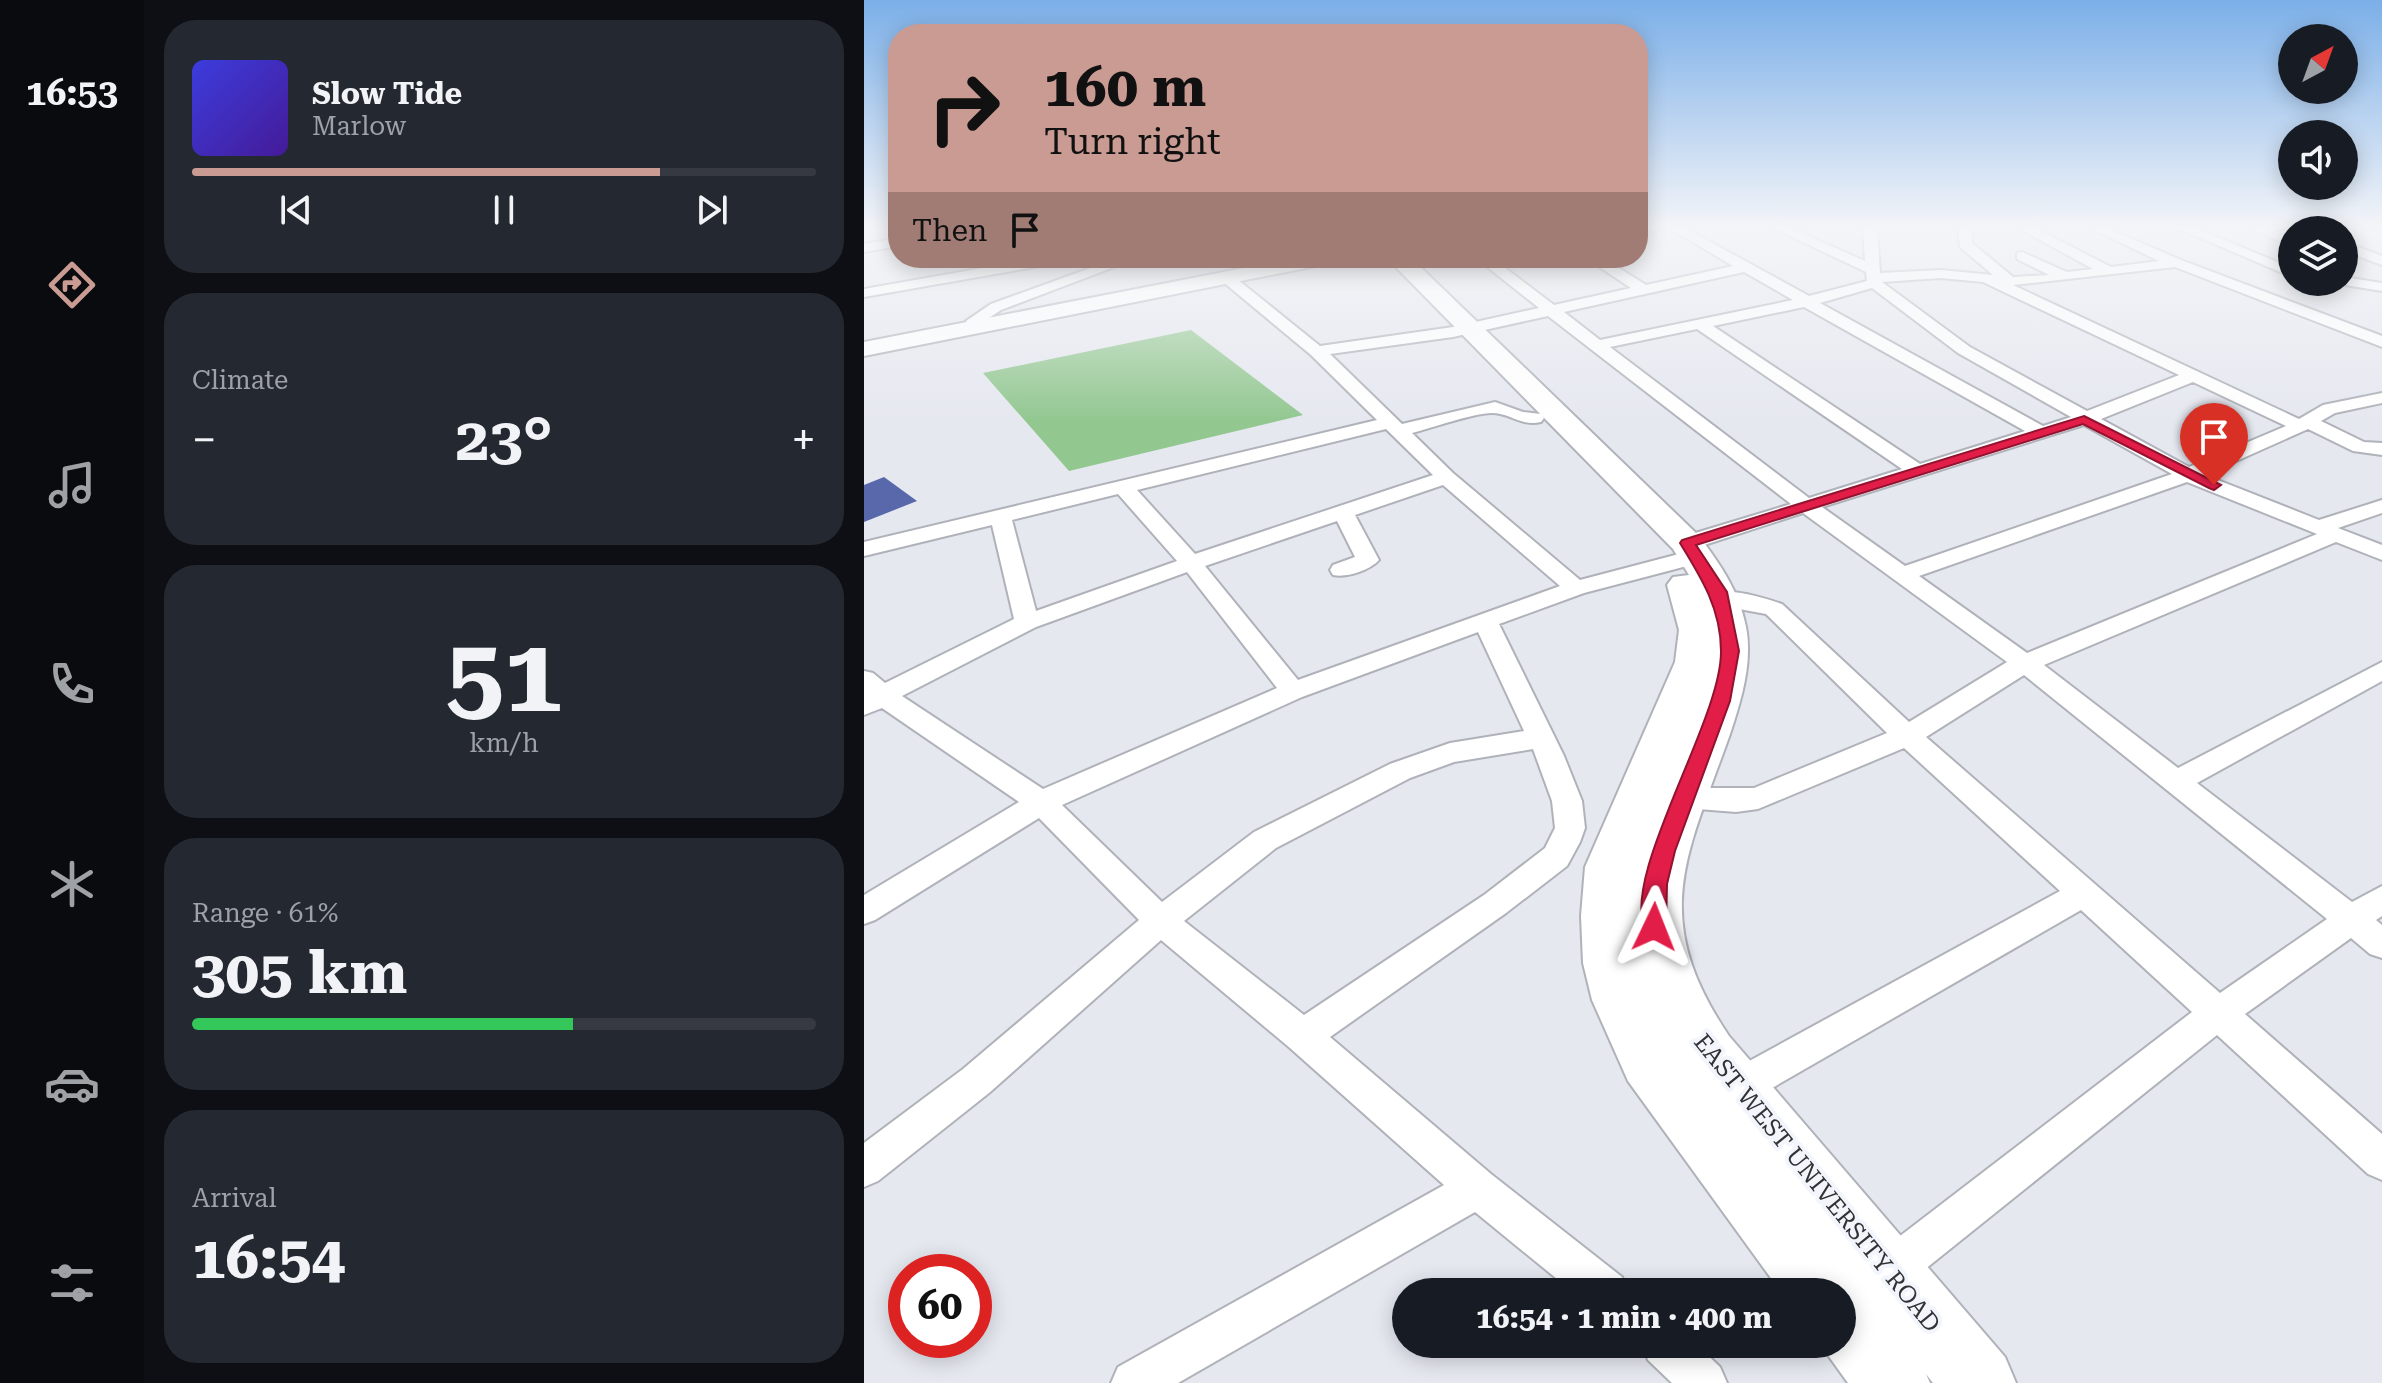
<!DOCTYPE html>
<meta charset="utf-8">
<style>
body{margin:0;font-family:"Roboto Serif",serif;background:#242831;color:#f1f3f6;height:100vh;display:flex;flex-direction:column;font-size:30px;white-space:nowrap}
*{box-sizing:border-box;margin:0}
p{font-size:26px;color:#9ea1a6}
.icon{flex:none;width:44px;height:44px;fill:none;stroke:currentColor;stroke-width:2;stroke-linecap:round;stroke-linejoin:round}
.map{position:relative;flex:1;overflow:hidden}
.sheet{display:flex;flex-direction:column;gap:20px;padding:20px;background:#0d0f14;width:720px}
.sheet>*{flex:none}
.guide{position:absolute;left:24px;top:24px;width:760px;height:244px;border-radius:32px;box-shadow:0 4px 20px #0003;background:#c99b93;color:#111;overflow:hidden}
.needle{width:52px;rotate:41deg}
.controls{position:absolute;left:1414px;top:24px;display:grid;gap:16px}
.controls a{display:grid;place-items:center;width:80px;height:80px;border-radius:50%;background:#171b24;box-shadow:0 4px 20px #0003;font-size:40px}
.speed{position:absolute;left:24px;top:1254px;display:flex;gap:16px;font-size:40px;font-weight:700;text-align:center}
.speed>*{display:grid;place-content:center;width:104px;height:104px;border-radius:50%;background:#171b24;box-shadow:0 4px 20px #0003;line-height:1}
.speed .limit{border:12px solid #d22;background:#fff;color:#111}
.pin{position:absolute;display:grid;place-items:center;width:68px;height:68px;color:#fff;margin:-82px -34px;border-radius:50% 50% 50% 0;rotate:-45deg;box-shadow:0 0 8px #0007}
.pin .icon{rotate:45deg}
.me{position:absolute;width:88px;margin:-44px;rotate:2deg;stroke-linejoin:round;filter:drop-shadow(0 0 6px #0008)}
.turn{display:flex;align-items:center;gap:28px;height:168px;padding:0 24px;font-size:36px}
.turn .icon{width:104px;height:104px;stroke-width:2.5}
.turn b{display:block;font-size:56px;line-height:68px}
.then{display:flex;align-items:center;height:76px;padding:0 24px;background:#0003;gap:16px;font-size:30px}
.big{font-size:60px;font-weight:700;line-height:1.1}
.sheet .tile{flex:1;display:flex;flex-direction:column;justify-content:center;gap:12px;min-width:0;padding:0 28px;border-radius:32px;background:#242831}
.sheet .dial{align-items:center;gap:0}
.dial b{font-size:104px;line-height:1}
.song{display:flex;align-items:center;gap:24px}
.cover{width:96px;height:96px;border-radius:12px;background:linear-gradient(135deg,hsl(240 70% 55%),hsl(260 70% 35%))}
.played{height:8px;border-radius:4px;background:linear-gradient(90deg,#c99b93 75%,#363941 75%)}
.keys{display:flex;justify-content:space-around;direction:ltr}
.heat{display:flex;justify-content:space-between;align-items:center;font-size:44px;direction:ltr}
.charge{height:12px;border-radius:6px;background:linear-gradient(90deg,#34c759 61%,#363941 0)}
.trip{position:absolute;left:528px;top:1278px;width:464px;height:80px;border-radius:40px;background:#171b24;box-shadow:0 4px 20px #0003;font-weight:700;line-height:80px;text-align:center}
main{display:flex;flex:1;min-height:0}
.menu{display:flex;flex-direction:column;width:144px;justify-content:space-around;align-items:center;background:#090b0e;color:#9ea1a6}
.menu .icon{width:56px;height:56px}
.menu .selected{color:#c99b93}
.menu b{font-size:36px;color:#f1f3f6}
.map>svg:first-child{display:block}
.green{fill:#92c790}
.building{fill:#5967ab}
.lines{fill:none;stroke-linecap:round;stroke-linejoin:round}
.minor-casing{stroke:#b0b2ba;stroke-width:4}
.secondary-casing{stroke:#b0b2ba;stroke-width:4}
.primary-casing{stroke:#b0b2ba;stroke-width:4}
.minor{fill:#fff;fill-rule:evenodd}
.secondary{fill:#fff;fill-rule:evenodd}
.primary{fill:#fff;fill-rule:evenodd}
.route{fill:#e11d48;stroke:#92132f;stroke-width:2}
.labels{text-anchor:middle;stroke-width:8;stroke-linejoin:round;paint-order:stroke}
.street-label{font-size:24px;fill:#323235;stroke:#f3f5fd}
</style>
<main>
<nav class="menu">
<b>16:53</b>
<svg class="icon selected" aria-label="directions" viewBox="0 0 24 24"><path d="M12 3l9 9-9 9-9-9zM9 14v-3h6M13 9l2 2-2 2"/></svg>
<svg class="icon" aria-label="music" viewBox="0 0 24 24"><path d="M9 18V5l10-2v13"/><circle cx="6" cy="18" r="3"/><circle cx="16" cy="16" r="3"/></svg>
<svg class="icon" aria-label="phone" viewBox="0 0 24 24"><path d="M5 4h4l2 5-3 2q2 4 5 5l2-3 5 2v4C11 20 4 13 5 4z"/></svg>
<svg class="icon" aria-label="climate" viewBox="0 0 24 24"><path d="M12 3v18M4 7l16 10M4 17L20 7"/></svg>
<svg class="icon" aria-label="car" viewBox="0 0 24 24"><path d="M5 17H2v-5l4-1 3-4h7l3 4 3 1v5h-3M9 17h6M6 11h13"/><circle cx="7" cy="17" r="2"/><circle cx="17" cy="17" r="2"/></svg>
<svg class="icon" aria-label="filters" viewBox="0 0 24 24"><path d="M4 7h16M4 17h16"/><circle cx="9" cy="7" r="2"/><circle cx="15" cy="17" r="2"/></svg>
</nav>
<section class="sheet">
<div class="tile">
<div class="song"><i class="cover"></i><div><b>Slow Tide</b><p>Marlow</p></div></div>
<div class="played"></div>
<div class="keys"><svg class="icon" aria-label="previous" viewBox="0 0 24 24"><path d="M18 5L8 12l10 7zM5 5v14"/></svg><svg class="icon" aria-label="pause" viewBox="0 0 24 24"><path d="M8 5v14M16 5v14"/></svg><svg class="icon" aria-label="next" viewBox="0 0 24 24"><path d="M6 5l10 7-10 7zM19 5v14"/></svg></div>
</div>
<div class="tile"><p>Climate</p>
<div class="heat"><a>−</a><b class="big">23°</b><a>+</a></div>
</div>
<div class="tile dial"><b>51</b><p>km/h</p></div>
<div class="tile"><p>Range · 61%</p><b class="big">305 km</b><div class="charge"></div></div>
<div class="tile"><p>Arrival</p><b class="big">16:54</b></div>
</section>
<div class="map">
<svg width="1518" height="1383" viewBox="0 0 1518 1383">
<rect width="100%" height="100%" fill="#e6e8f0"/>
<!-- green -->
<polygon class="green" points="327,330 439,415 205,471 119,373"/>
<!-- building -->
<polygon class="building" points="20,477 53,501 0,522 0,485"/>
<g class="lines">
<!-- minor casing -->
<g class="minor-casing">
<g id="minor">
<polygon points="774,228 798,228 774,235"/>
<path d="M805 228H821L945 296 1003 281 1002 272 909 228H926L1001 261 999 228H1013L1016 273 1077 270 1129 275 1096 247 1094 228H1108V243L1149 277 1185 275 1153 259V253L1158 252 1203 272 1229 269 1154 228H1171L1247 267 1295 261 1226 228H1243L1317 260 1518 336V347L1311 267 1149 285 1435 419 1459 405 1518 393V403L1471 413 1457 421 1500 442 1518 443V455L1489 451 1444 429 1341 475 1455 520 1518 500V513L1474 528 1518 545V560L1472 542 1180 665 1314 768 1518 662V681L1333 783 1488 902 1518 886V916L1512 920 1518 925V958L1506 954 1487 938 1381 1014 1518 1134V1180L1504 1174 1353 1035 1040 1286 1025 1292 1010 1286 1004 1271 1010 1256 1328 1012 1217 910 882 1103 869 1108 856 1103 850 1090 856 1077 1196 891 1040 748 894 809 872 812 809 807 805 799 809 791 819 788H890L1023 733 902 614 848 604 844 599 848 594C870 588 897 597 918 604L1045 722 1143 662 939 513 831 548H815L812 543 815 538 927 504 684 316 589 337 466 354 538 424 631 402 659 412 677 414 680 418 677 422C658 427 646 413 628 413 609 413 568 428 548 433L589 473 716 580 834 549 845 556 842 561 720 593 635 624 700 756 718 801 721 828 716 842 703 866 642 913 466 1037 627 1174 758 1277 764 1292H709L611 1212 314 1383H247L254 1367 580 1185 426 1048 297 940 125 1093 14 1181 0 1187V1143L99 1069 275 920 175 818 11 920 0 924V895L155 802 18 708 0 715V671L9 673 21 683 150 619 128 525 0 556V542L513 420 447 355 358 281V275H368L456 346 589 327 675 308 612 258H628L690 305 767 288 722 258H739L782 285 869 266ZM880 272 929 300 736 340 700 312ZM1077 278 1119 282 1315 375 1223 411 1106 347 1018 282ZM1008 288 1094 353 1207 417 1179 426 956 303ZM940 307 1161 431 1056 464 849 326ZM833 329 1038 469 945 498 746 347ZM1329 382 1422 426 1325 467 1237 419ZM1220 425 1308 474 1041 566 958 507ZM522 429 569 475 331 554 273 490ZM1323 482 1453 534 1163 653 1055 576ZM579 485 696 586 434 680 341 566 473 521 491 557 469 565 466 570 469 575C483 578 506 570 515 560L491 515ZM254 494 313 561 172 611 148 520ZM323 572 413 688 179 789 38 696 172 627ZM614 632 660 731 586 743 526 764 390 832 298 902 198 805 438 697ZM1160 675 1463 919 1356 993 1062 737ZM669 749 688 801 691 828 681 848 620 895 440 1015 320 921 412 848 546 778 590 762Z"/>
<polygon points="1313,228 1331,228 1428,268 1428,277"/>
<polygon points="1388,228 1406,228 1428,239 1416,242"/>
<polygon points="34,238 34,246 0,252 0,244"/>
<polygon points="1480,242 1518,256 1518,265 1480,251"/>
<polygon points="175,258 206,258 199,262 0,297 0,289"/>
<polygon points="254,258 274,258 137,310 116,324 104,324 102,321 127,304"/>
<polygon points="1480,277 1518,283 1518,291 1475,284 1473,282 1480,282"/>
<polygon points="778,1344 832,1344 856,1367 863,1383 808,1383 784,1360"/>
</g>
</g>
<!-- secondary casing -->
<g class="secondary-casing">
<polygon id="secondary" points="431,258 472,258 462,264 0,356 0,342"/>
</g>
<!-- primary casing -->
<g class="primary-casing">
<path id="primary" d="M523 258H547L835 536C856 564 875 591 882 627 889 662 877 701 866 734 823 856 784 916 865 1036L1141 1357 1152 1383H1069L1062 1374 1066 1383H984L956 1344H978V1292H917L764 1081 728 1000 719 963 717 916 721 867 811 662 815 630 803 585 809 577 825 575 809 549Z"/>
</g>
<!-- minor -->
<use href="#minor" class="minor"/>
<!-- secondary -->
<use href="#secondary" class="secondary"/>
<!-- primary -->
<use href="#primary" class="primary"/>
</g>
<!-- sky -->
<linearGradient id="sky" x2="0" y2="1"><stop stop-color="#7bafe8"/><stop offset="0.54" stop-color="#f4f5f8"/><stop offset="1" stop-color="#f4f5f8" stop-opacity="0"/></linearGradient>
<rect width="1518" height="422" fill="url(#sky)"/>
<!-- route -->
<path class="route" d="M1220 416 1357 485 1350 490 1345 488 1219 424 832 545 863 592 875 651 866 701 811 851 803 884 802 927 798 933 790 936 782 933C754 877 858 721 857 651 857 609 837 577 816 543L818 540Z"/>
<g class="labels">
<!-- street labels -->
<g class="street-label">
<text transform="translate(953 1183) rotate(51)" y="8">EAST WEST UNIVERSITY ROAD</text>
</g>
</g>
</svg>
<div class="controls">
<a><svg class="needle" viewBox="-14 -14 28 28"><path d="M0-13l5 13h-10z" fill="#e53935"/><path d="M0 13l5-13h-10z" fill="#9ea1a6"/></svg></a>
<a><svg class="icon" aria-label="sound" viewBox="0 0 24 24"><path d="M4 9h4l5-4v14l-5-4H4zM17 9q2 3 0 6"/></svg></a>
<a><svg class="icon" aria-label="layers" viewBox="0 0 24 24"><path d="M12 4l9 5-9 5-9-5zM3 14l9 5 9-5"/></svg></a>
</div>
<div class="speed"><div class="limit">60</div></div>
<div class="pin" style="left:1350px;top:485px;background:#d93025"><svg class="icon" aria-label="arrive" viewBox="0 0 24 24"><path d="M6 21V4h12l-3 4 3 4H6"/></svg></div>
<svg class="me" style="left:790px;top:927px" viewBox="-20 -20 40 40"><path d="M0-17L14 15 0 8-14 15z" fill="#e11d48" stroke="#fff" stroke-width="4"/></svg>
<div class="trip">16:54 · 1 min · 400 m</div>
<div class="guide">
<div class="turn"><svg class="icon" aria-label="right" viewBox="0 0 24 24"><path d="M7 20v-9h11M14 6l5 5-5 5"/></svg><div><b>160 m</b>Turn right</div></div>
<div class="then">Then<svg class="icon" aria-label="arrive" viewBox="0 0 24 24"><path d="M6 21V4h12l-3 4 3 4H6"/></svg></div>
</div>
</div>
</main>
